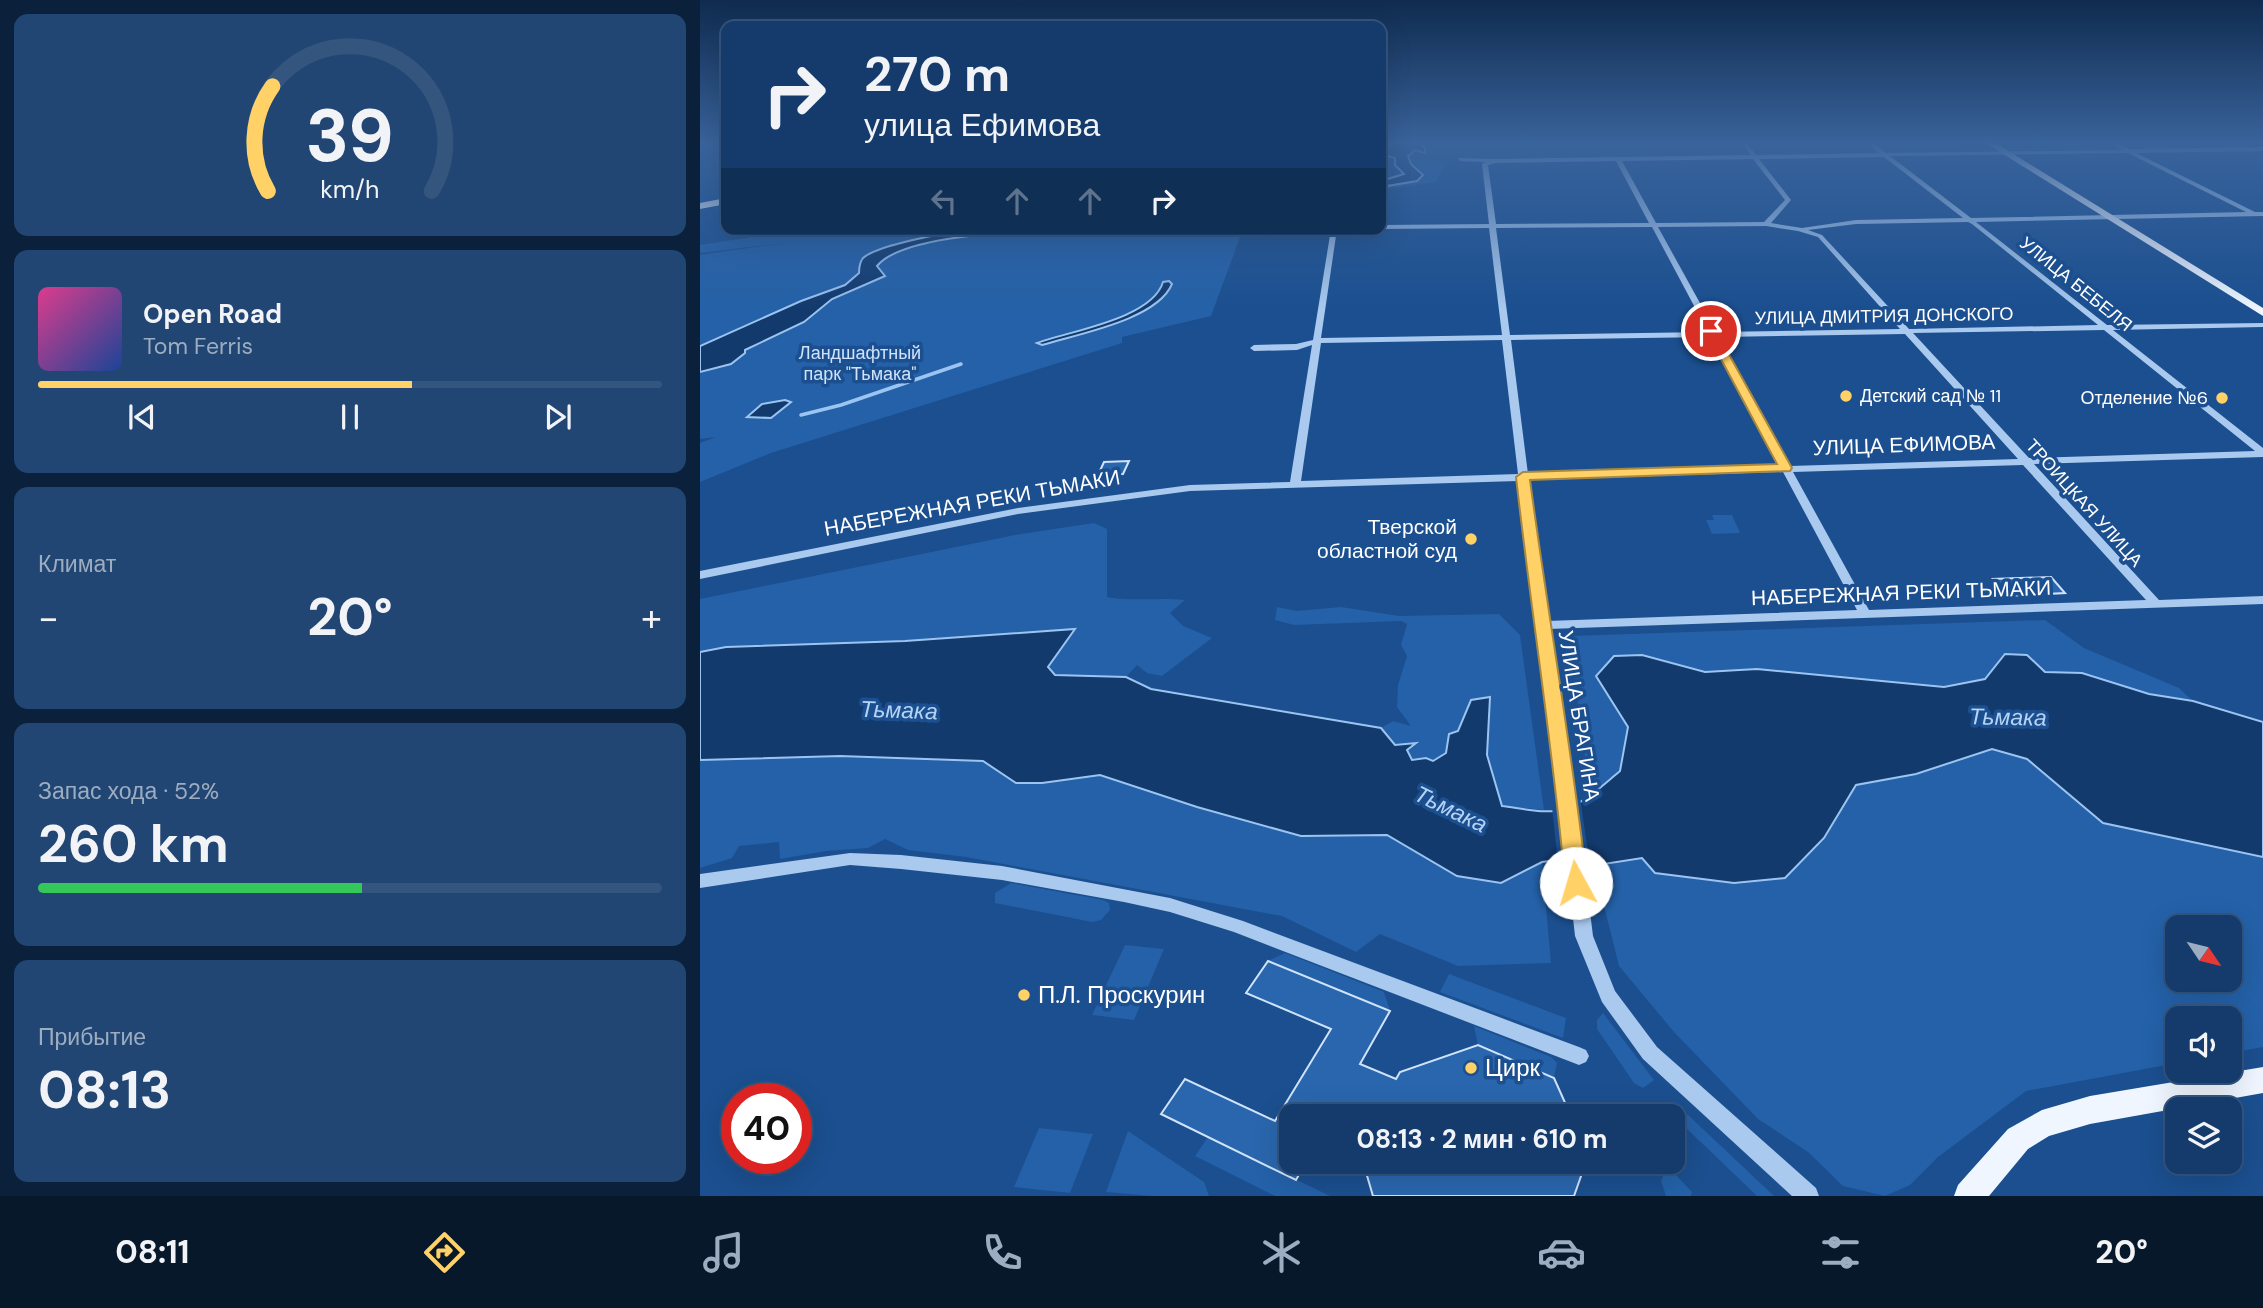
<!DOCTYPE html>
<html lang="ru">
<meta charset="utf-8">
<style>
body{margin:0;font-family:"DM Sans",sans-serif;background:#214673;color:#f1f3f6;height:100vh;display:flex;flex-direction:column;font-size:26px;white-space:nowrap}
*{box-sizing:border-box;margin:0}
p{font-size:23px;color:#9dadc1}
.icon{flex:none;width:38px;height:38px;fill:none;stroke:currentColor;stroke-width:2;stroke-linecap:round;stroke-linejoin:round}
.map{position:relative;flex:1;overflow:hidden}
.side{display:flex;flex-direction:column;gap:14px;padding:14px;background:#0b203b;width:700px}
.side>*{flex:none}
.banner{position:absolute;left:21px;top:21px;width:665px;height:214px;border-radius:14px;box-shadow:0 7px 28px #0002,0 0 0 2px #33557e;background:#143b6b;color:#f1f3f6;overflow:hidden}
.needle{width:46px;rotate:125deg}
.controls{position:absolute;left:1465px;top:915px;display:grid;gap:14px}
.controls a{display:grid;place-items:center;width:77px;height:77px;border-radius:14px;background:#143b6b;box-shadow:0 7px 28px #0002,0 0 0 2px #33557e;font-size:35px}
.speed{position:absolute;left:21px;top:1083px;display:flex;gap:14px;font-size:35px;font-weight:700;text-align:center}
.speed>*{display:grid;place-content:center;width:91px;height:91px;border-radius:50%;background:#143b6b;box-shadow:0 7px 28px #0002,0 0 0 2px #33557e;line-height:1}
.speed .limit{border:10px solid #d22;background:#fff;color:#111}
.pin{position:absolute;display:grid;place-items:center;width:60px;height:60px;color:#fff;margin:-30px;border:4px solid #fff;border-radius:50%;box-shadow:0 2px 7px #0007}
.me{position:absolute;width:77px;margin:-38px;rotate:354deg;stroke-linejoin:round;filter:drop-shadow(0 0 5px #0008)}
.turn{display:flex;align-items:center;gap:24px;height:147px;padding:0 28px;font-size:32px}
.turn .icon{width:91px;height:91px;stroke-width:2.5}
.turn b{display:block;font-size:49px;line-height:60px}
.lanes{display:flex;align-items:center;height:66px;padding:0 28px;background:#0003;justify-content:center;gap:35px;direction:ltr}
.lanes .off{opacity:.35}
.big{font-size:52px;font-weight:700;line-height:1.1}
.side .card{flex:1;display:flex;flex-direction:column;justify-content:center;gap:10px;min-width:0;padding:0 24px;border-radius:14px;background:#214673}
.side .dial{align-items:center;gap:0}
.dial svg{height:182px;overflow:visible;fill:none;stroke:#33557e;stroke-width:7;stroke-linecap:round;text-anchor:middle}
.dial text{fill:#f1f3f6;stroke:none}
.song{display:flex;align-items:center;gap:21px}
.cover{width:84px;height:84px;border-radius:10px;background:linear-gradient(135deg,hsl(330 70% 55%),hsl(220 70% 35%))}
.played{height:7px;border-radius:4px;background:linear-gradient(90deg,#ffd166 60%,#33557e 60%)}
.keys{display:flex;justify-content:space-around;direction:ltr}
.heat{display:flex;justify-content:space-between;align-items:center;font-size:38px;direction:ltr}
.charge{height:10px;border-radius:5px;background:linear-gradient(90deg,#34c759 52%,#33557e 0)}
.trip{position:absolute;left:579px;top:1104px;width:406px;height:70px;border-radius:14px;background:#143b6b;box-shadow:0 7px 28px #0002,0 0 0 2px #33557e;font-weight:700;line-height:70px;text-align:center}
.tabs{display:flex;height:112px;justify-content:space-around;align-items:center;background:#08182b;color:#9dadc1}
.tabs .icon{width:49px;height:49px}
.tabs .active{color:#ffd166}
.tabs b{font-size:32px;color:#f1f3f6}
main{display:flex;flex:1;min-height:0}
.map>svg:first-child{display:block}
.green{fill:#2461a8;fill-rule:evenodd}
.water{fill:#123a6d;stroke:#9cc4f0;stroke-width:2}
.pier{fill:#1b4f8f}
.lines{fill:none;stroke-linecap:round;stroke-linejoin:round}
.stream{stroke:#9cc4f0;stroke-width:3.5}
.building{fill:#2a66ad;stroke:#cfe3fa;stroke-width:2}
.minor{fill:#a9c9ee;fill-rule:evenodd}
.major{fill:#f0f6ff;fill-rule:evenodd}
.route{fill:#ffd166;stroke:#a68842;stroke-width:2}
.poi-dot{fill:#ffd166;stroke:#1b4f8f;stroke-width:2.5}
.labels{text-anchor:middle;stroke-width:7;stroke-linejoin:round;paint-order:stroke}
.far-street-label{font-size:18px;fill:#fff;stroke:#1b4f8f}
.far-park-label{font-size:18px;fill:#cfe3fa;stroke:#1b4f8f}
.far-poi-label{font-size:18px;fill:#fff;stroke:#1b4f8f;text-anchor:start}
.street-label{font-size:21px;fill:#fff;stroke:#1b4f8f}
.poi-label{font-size:21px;fill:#fff;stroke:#1b4f8f;text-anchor:end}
.water-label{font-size:23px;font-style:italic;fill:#b5d3f5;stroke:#1b4f8f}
.near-poi-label{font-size:24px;fill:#fff;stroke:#1b4f8f;text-anchor:start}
</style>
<main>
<section class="side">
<div class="card dial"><svg viewBox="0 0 100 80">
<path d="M14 69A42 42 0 1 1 86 69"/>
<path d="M14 69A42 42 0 0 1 16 23" stroke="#ffd166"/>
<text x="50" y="56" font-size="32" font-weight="700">39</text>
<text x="50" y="72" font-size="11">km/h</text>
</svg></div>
<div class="card">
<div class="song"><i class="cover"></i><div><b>Open Road</b><p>Tom Ferris</p></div></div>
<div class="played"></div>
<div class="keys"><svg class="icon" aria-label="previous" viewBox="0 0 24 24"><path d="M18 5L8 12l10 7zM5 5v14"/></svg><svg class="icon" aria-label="pause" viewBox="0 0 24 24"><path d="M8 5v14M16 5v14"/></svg><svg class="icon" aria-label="next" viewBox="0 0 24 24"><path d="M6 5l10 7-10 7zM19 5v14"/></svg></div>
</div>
<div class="card"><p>Климат</p>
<div class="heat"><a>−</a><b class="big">20°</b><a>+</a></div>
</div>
<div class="card"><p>Запас хода · 52%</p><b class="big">260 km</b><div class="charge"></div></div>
<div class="card"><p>Прибытие</p><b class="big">08:13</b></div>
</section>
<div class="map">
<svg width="1563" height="1196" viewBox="0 0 1563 1196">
<rect width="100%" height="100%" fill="#1b4f8f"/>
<!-- green -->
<g class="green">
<polygon points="708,159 747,161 736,182 681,190 681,187 717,180 720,170"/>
<polygon points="103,229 266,229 174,252 164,258 159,273 145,285 101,301 0,346 0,255 83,243 0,253 0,245"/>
<path d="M354 229H446L445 233 456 234 471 229H543L511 316 422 337V343L71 453 0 482V443L16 437 0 439V373L31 364 44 350 104 322 132 299 185 276 177 266C203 236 314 231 354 229Z"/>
<polygon points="1012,515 1032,515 1040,533 1012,534 1006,520 1014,520"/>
<path d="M394 523 407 529V597C432 602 459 597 485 600L470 613 483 626 512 638 462 676 447 673 437 665 426 677 355 675 348 668 374 629 205 641 26 647 0 652V599L315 535Z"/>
<polygon points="577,607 597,611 641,607 699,616 799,614 820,635 844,810 802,806 787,755 790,697 771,700 758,731 749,735 746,753 733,761 726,758 711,760 707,749 715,745 695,745 681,728 693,721 711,726 697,707 698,685 707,656 701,645 707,624 701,621 594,625 575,620"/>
<polygon points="1345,620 1384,648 1479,688 1493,701 1449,694 1382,673 1345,672 1327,655 1305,654 1285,679 1244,687 1057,669 1005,672 942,655 896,676 928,727 920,771 890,795 869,636"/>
<path d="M1292 749 1327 759 1403 823 1563 857V1047L1530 1053V1018H1477V1063L1326 1091 1238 1157 1210 1185 1185 1196 1143 1186 1108 1152 1058 1119 974 1032 919 966 899 886 904 864 942 858 955 873 1034 883 1124 838 1156 785 1216 774ZM1477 928H1530V980H1477Z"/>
<polygon points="140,756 283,761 316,783 342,783 400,775 497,807 601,836 687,835 757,876 801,883 842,862 851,963 758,966 680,934 656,952 582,916 266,857 208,850 185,839 168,848 126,851 80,859 79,842 39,846 32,858 0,868 0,760"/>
<polygon points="311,883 403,900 409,903 410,910 401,920 392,922 295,903 295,893"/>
<polygon points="425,945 464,949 434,1020 392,1015"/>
<polygon points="585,953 684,992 690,1011 568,961"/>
<polygon points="749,974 866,1018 863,1038 740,992"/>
<polygon points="903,1013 954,1080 943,1088 934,1083 897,1029 897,1020"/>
<polygon points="774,1026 851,1057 857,1063 854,1077 778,1045"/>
<polygon points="987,1114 1074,1196 1057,1196 985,1127 983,1122"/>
<polygon points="339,1128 393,1134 370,1193 314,1187"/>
<polygon points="428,1131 504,1182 509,1196 453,1196 406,1192"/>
<polygon points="508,1137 630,1196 575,1196 495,1156"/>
<polygon points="974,1173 992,1192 991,1196 966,1196 961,1181 964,1174"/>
</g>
<!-- water -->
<g class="water">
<polygon points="695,142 725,142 722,146 725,148 725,153 715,150 708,156 711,164 723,175 717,181 681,187 681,181 704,174 695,165 695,158 681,154"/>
<path d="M269 229H354C314 232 202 235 177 266L185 276 132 299 104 322 45 350V353L31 364 0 372V346L101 301 145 285 159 273C159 268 159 263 163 258 178 244 248 233 269 229Z"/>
<path d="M469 281 472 284C457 320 377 334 342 345L337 343C369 331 452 319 463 282Z"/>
<polygon points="85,400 91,402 71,418 47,417 62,404"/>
<path d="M375 629 348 667 355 675 426 677 451 689 681 728 695 745 716 743 707 750 712 760 726 758 733 761 746 753 749 734 758 731 771 700 790 697 787 755 802 806C820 808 847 815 864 809 885 803 903 785 920 771L928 727 896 676 914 656 942 655 1005 672 1057 669 1244 687 1285 679 1305 654 1327 655 1345 672 1382 673 1449 694 1493 701 1563 722V857L1403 823 1327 759 1292 749 1216 774 1156 785 1124 838 1085 878 1034 883 955 873 942 858 904 864 895 855 842 862 801 883 757 876 687 835 601 836 497 807 400 775 342 783H316L283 761 140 756 0 760V652L26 647 205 641Z"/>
</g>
<!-- pier -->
<polygon class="pier" points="880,797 889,859 858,863 852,807 862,807"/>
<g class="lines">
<!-- stream -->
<polyline class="stream" points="101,415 141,405 261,364"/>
</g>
<!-- building -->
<g class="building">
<polygon points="429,461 423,474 398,475 404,462"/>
<polygon points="1351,577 1365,593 1306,596 1293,579"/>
<polygon points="568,961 690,1011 660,1064 696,1079 700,1072 778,1045 854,1078 871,1116 592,1116 592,1162 606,1162 596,1180 461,1114 485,1079 575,1121 631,1029 546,993"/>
<polygon points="663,1162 886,1162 874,1196 673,1196"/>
</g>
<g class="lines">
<!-- minor -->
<g class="minor">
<path d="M1041 142H1046L1056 155 1179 153 1166 142H1172L1186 153 1422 150 1409 142H1416L1430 149 1563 147V151L1436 153 1555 212H1563V216L1276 222 1407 325 1563 323V327L1413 330 1563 448V457L1334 464 1459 600 1563 596V604L848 629 874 782 893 936 915 991 957 1047 1116 1188 1119 1196H1092L943 1059 902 1002 875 936 858 782 835 625 818 481 490 491 318 514 0 579V571L318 508 490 485 590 482 612 345 597 350 554 351 550 348 554 345 596 344 613 340 631 229H637L621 338 802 335 789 228 681 229V225L789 224 782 164 785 162 760 161 758 158 794 159 1051 155ZM1428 153 1546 212 1271 218 1190 156ZM1184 157 1263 218 1156 220 1102 228 1071 223 1091 200 1059 159ZM1053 159 1085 200 1064 222 956 223 922 161ZM916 161 949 223 796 224 788 165 795 163ZM1268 222 1272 224 1398 325 1209 329 1122 235 1108 230 1156 224ZM1066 226 1098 231 1118 237 1200 329 1016 332 958 227ZM952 227 1008 332 810 335 796 228ZM1404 330 1555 451 1329 458 1213 333ZM1205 334 1318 459 1090 466 1019 337ZM1010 337 1080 466 828 474 811 340ZM802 340 818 474 601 481 621 343ZM1323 465 1446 600 1169 610 1093 472ZM1083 472 1157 610 847 621 829 480Z"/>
<polygon points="150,853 201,855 302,866 470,898 543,921 879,1047 886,1050 889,1056 886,1062 879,1065 534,932 470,912 424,902 302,880 201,869 150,865 0,888 0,874"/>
</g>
<!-- major -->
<g class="major">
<polygon points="1284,142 1294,142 1563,308 1563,316"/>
<polygon points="26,198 26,204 0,209 0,203"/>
<polygon points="1563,1067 1563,1093 1390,1124 1349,1136 1328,1149 1289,1196 1254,1196 1258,1185 1308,1129 1342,1110 1390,1096"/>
</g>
</g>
<!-- sky -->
<linearGradient id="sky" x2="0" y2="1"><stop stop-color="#0f2b4f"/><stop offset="0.46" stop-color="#39639b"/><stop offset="1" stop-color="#39639b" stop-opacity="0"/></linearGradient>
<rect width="1563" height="310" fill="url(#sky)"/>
<!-- route -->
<path class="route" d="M1011 328 1016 331 1092 468 1090 471 830 480C848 615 872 748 887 883L884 889 876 892 868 889 865 883C853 747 831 612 816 477L823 472 1077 464 1006 331Z"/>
<!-- markers -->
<g class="poi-dot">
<circle cx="1146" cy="396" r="7"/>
<circle cx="1522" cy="398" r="7"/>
<circle cx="771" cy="539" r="7"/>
<circle cx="324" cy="995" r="7"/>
<circle cx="771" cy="1068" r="7"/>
</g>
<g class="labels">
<!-- far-street labels -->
<g class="far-street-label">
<text transform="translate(1376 284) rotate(39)" y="6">УЛИЦА БЕБЕЛЯ</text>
<text transform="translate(1184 316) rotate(-1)" y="6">УЛИЦА ДМИТРИЯ ДОНСКОГО</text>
<text transform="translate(1384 503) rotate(48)" y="6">ТРОИЦКАЯ УЛИЦА</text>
</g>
<!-- far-park labels -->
<g class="far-park-label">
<text x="160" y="359">Ландшафтный<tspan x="160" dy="21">парк "Тьмака"</tspan></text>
</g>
<!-- far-poi labels -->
<g class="far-poi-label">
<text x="1160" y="402">Детский сад № 11</text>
<text x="1508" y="404" text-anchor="end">Отделение №6</text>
</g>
<!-- street labels -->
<g class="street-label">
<text transform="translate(1204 445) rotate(-2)" y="7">УЛИЦА ЕФИМОВА</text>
<text transform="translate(272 503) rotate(-10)" y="7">НАБЕРЕЖНАЯ РЕКИ ТЬМАКИ</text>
<text transform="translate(1201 593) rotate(-2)" y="7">НАБЕРЕЖНАЯ РЕКИ ТЬМАКИ</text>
<text transform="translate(879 716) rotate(81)" y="7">УЛИЦА БРАГИНА</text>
</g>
<!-- poi labels -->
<g class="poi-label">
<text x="757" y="534">Тверской<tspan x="757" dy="24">областной суд</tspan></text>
</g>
<!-- water labels -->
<g class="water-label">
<text transform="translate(199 710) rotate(2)" y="8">Тьмака</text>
<text transform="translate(1308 717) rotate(1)" y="8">Тьмака</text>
<text transform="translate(751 809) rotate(26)" y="8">Тьмака</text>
</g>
<!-- near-poi labels -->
<g class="near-poi-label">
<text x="338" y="1003">П.Л. Проскурин</text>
<text x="785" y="1076">Цирк</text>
</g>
</g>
</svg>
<div class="controls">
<a><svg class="needle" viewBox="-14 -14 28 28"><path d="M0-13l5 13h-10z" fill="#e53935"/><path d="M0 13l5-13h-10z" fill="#9dadc1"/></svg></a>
<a><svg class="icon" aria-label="sound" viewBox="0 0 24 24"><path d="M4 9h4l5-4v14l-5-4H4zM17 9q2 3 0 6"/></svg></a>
<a><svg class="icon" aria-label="layers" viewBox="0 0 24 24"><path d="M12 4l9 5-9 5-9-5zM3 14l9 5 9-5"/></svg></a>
</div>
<div class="speed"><div class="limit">40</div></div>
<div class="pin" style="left:1011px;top:331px;background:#d93025"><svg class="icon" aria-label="arrive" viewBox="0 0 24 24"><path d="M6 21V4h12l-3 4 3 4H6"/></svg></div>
<svg class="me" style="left:876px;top:883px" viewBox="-20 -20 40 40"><circle r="19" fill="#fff"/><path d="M0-13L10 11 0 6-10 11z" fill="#ffd166"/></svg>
<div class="trip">08:13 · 2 мин · 610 m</div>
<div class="banner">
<div class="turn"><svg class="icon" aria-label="right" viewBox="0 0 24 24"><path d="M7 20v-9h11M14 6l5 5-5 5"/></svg><div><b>270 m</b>улица Ефимова</div></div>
<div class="lanes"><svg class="icon off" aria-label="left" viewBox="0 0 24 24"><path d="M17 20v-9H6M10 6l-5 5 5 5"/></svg><svg class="icon off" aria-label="ahead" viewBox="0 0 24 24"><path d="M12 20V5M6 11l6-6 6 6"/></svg><svg class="icon off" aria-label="ahead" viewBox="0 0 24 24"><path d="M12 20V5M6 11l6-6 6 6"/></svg><svg class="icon" aria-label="right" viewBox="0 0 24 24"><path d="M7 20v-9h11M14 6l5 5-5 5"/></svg></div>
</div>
</div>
</main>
<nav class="tabs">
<b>08:11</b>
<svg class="icon active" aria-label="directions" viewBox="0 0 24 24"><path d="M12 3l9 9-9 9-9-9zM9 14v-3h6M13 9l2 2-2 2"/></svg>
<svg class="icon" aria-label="music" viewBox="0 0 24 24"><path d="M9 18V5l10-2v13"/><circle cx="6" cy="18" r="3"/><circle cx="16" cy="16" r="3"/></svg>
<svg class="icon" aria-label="phone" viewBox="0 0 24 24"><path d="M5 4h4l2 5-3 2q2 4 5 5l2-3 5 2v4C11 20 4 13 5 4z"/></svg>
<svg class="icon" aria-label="climate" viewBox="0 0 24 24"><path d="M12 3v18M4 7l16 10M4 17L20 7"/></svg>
<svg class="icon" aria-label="car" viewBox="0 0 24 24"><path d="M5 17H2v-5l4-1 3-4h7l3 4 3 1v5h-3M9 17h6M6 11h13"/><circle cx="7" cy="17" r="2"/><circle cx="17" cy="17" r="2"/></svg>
<svg class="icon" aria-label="filters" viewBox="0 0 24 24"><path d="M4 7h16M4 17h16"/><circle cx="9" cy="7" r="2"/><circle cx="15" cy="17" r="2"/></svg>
<b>20°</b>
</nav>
